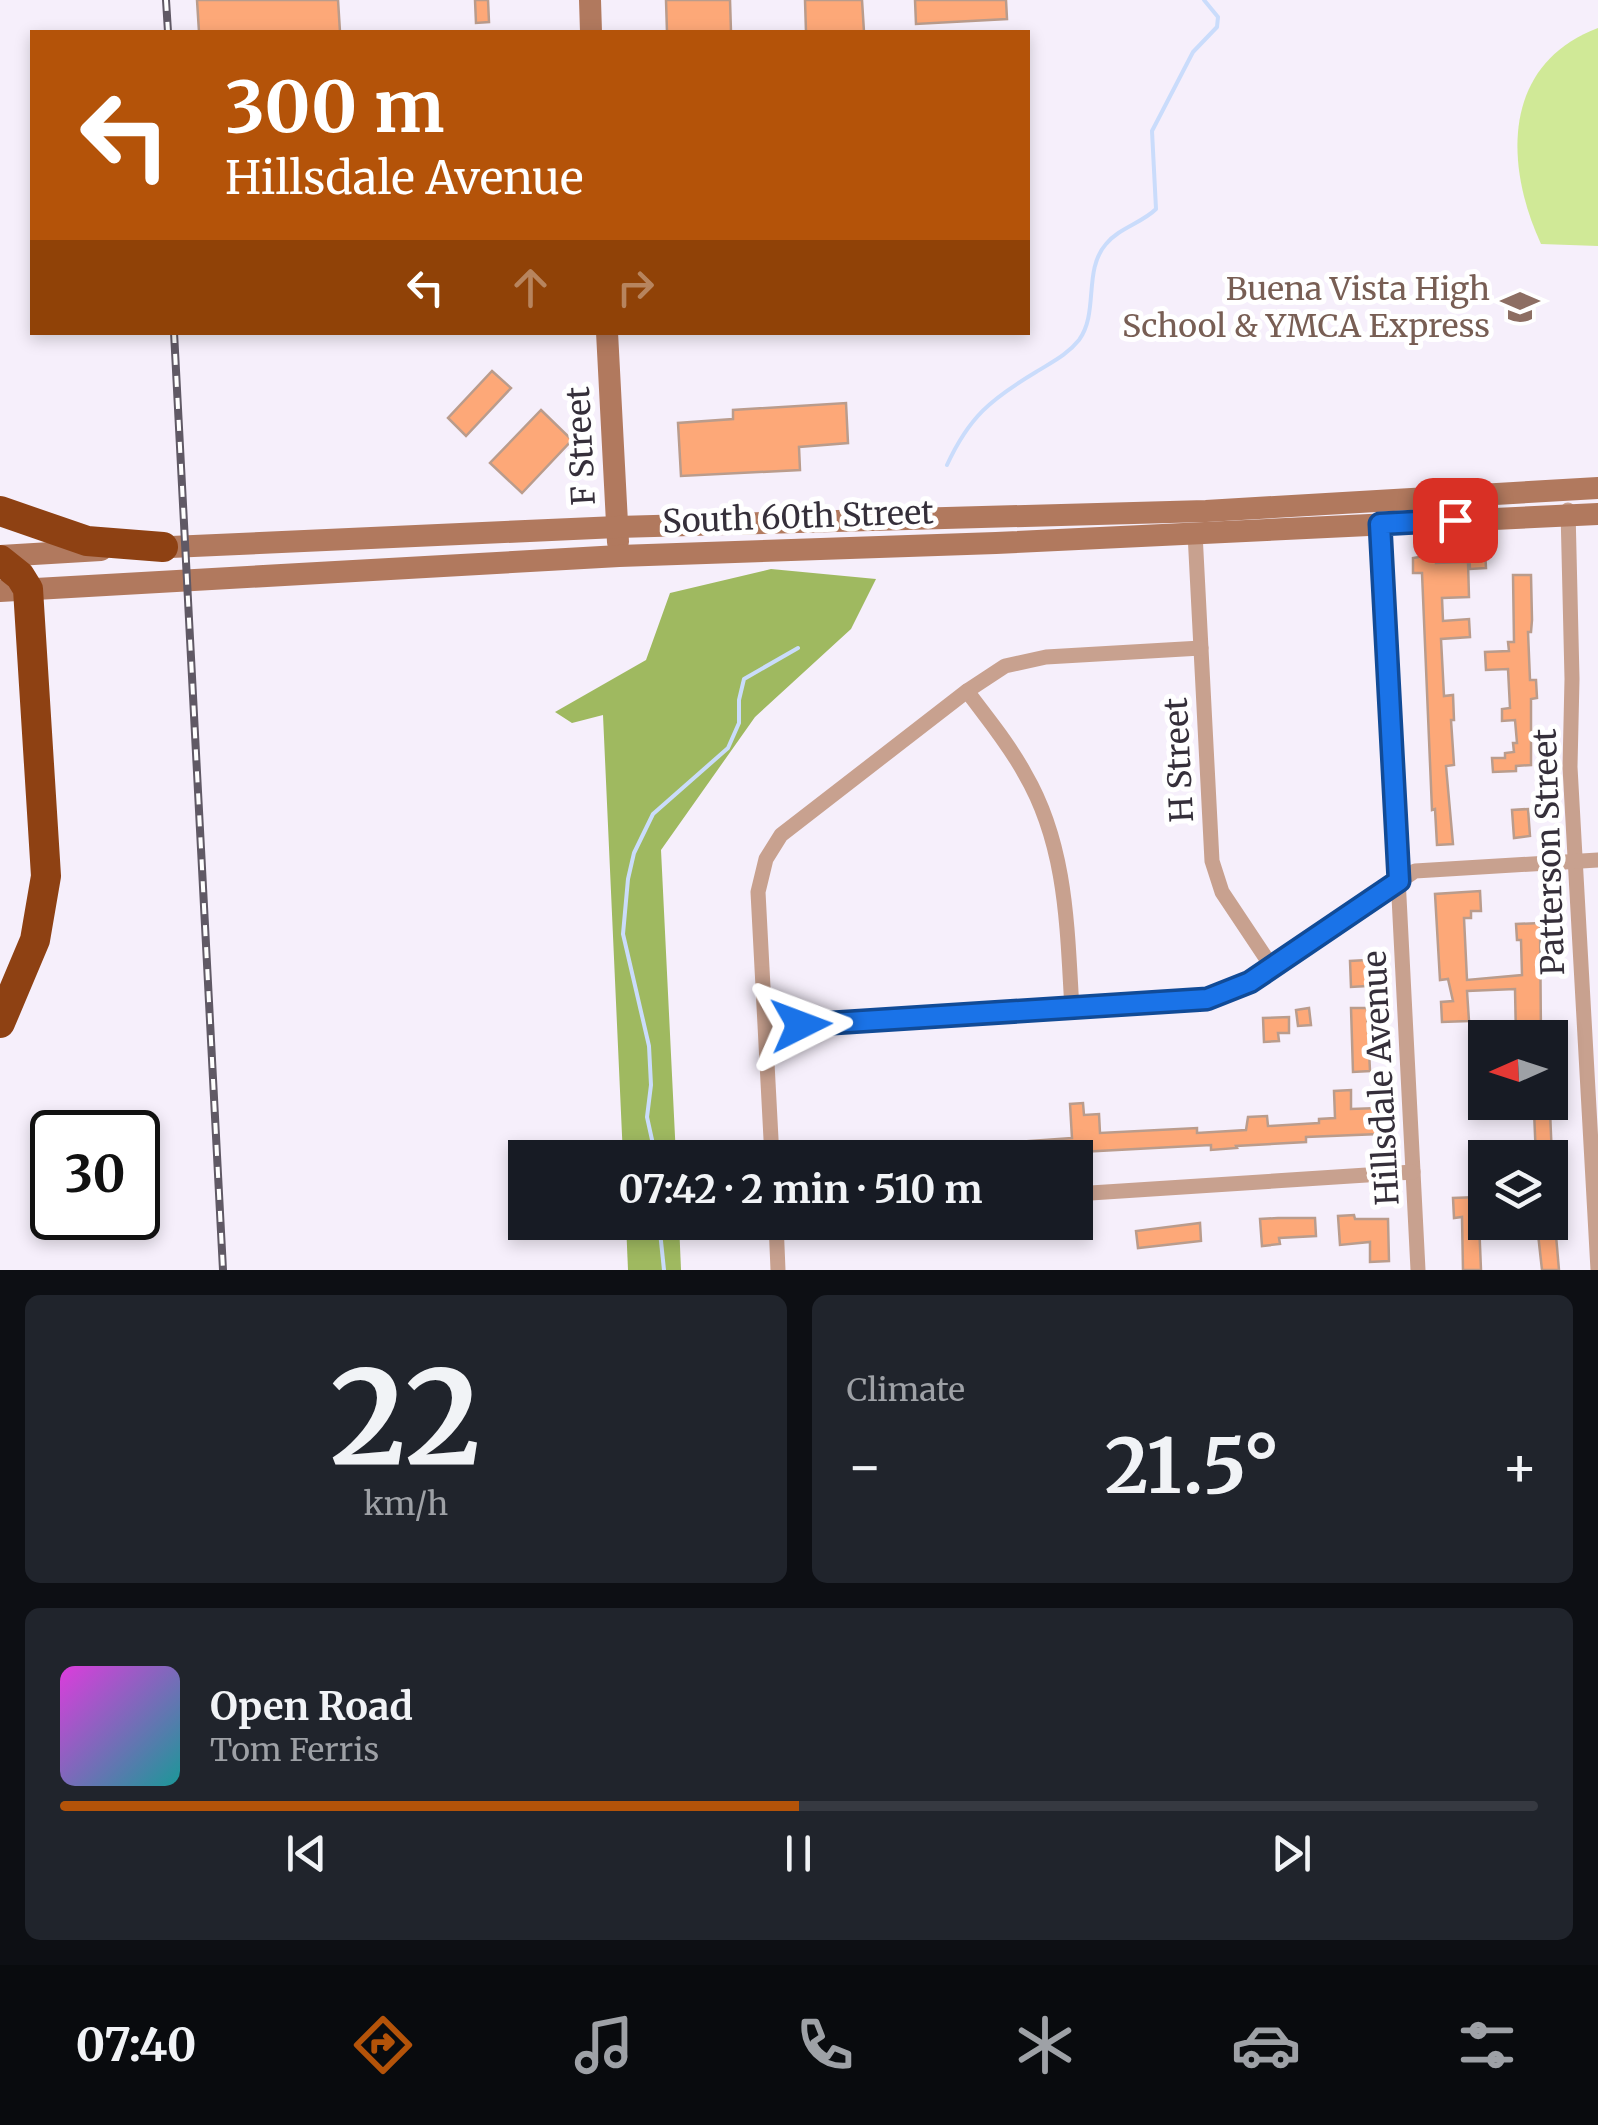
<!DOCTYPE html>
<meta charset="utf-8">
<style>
body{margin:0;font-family:Merriweather,serif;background:#20242c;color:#f1f3f6;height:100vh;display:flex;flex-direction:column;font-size:38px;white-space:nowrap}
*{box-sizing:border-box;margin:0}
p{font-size:32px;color:#9ea1a6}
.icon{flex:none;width:55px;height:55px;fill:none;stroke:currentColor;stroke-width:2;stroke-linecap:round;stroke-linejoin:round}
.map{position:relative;height:1270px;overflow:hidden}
.details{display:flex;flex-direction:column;gap:25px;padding:25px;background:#0d0f14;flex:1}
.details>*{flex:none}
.top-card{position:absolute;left:30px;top:30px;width:1000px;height:305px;border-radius:0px;box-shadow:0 5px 15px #0003;background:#b45309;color:#fff;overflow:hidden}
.needle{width:65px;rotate:267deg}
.buttons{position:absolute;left:1468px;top:1020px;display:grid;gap:20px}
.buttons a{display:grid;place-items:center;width:100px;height:100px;border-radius:0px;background:#171b24;box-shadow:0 5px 15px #0003;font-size:50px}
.speed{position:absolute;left:30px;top:1110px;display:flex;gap:20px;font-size:50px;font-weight:700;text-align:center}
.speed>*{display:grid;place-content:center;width:130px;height:130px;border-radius:50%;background:#171b24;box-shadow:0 5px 15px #0003;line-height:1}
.speed .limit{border:5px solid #111;border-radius:15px;background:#fff;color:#111}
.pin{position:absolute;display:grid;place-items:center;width:85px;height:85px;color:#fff;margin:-42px;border-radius:20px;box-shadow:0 5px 15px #0006}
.me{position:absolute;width:110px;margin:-55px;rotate:87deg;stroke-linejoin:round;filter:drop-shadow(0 0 8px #0008)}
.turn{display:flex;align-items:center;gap:35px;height:210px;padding:0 30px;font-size:45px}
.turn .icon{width:130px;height:130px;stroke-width:2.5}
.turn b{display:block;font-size:70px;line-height:85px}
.lanes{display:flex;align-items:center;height:95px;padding:0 30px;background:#0003;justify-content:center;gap:50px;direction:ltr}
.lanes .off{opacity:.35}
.big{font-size:75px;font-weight:700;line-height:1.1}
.details .widget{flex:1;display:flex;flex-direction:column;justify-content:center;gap:15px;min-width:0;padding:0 35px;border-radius:15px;background:#20242c}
.details .dial{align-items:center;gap:0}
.dial b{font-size:130px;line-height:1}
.song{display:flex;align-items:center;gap:30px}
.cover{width:120px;height:120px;border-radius:15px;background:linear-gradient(135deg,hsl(300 70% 55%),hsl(180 70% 35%))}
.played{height:10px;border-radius:5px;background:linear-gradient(90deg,#b45309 50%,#363941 50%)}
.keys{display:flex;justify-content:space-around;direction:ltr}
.heat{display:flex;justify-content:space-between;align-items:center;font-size:55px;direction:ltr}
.details .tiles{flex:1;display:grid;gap:25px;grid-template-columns:1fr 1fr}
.widget:last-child{grid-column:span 2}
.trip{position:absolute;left:508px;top:1140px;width:585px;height:100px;border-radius:0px;background:#171b24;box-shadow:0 5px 15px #0003;font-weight:700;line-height:100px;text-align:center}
.dock{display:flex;height:160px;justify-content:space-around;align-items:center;background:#090b0e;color:#9ea1a6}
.dock .icon{width:70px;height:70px}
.dock .current{color:#b45309}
.dock b{font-size:45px;color:#f1f3f6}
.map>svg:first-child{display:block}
.green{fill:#d0e997}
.forest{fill:#9fb960}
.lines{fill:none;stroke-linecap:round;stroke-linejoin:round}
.stream{stroke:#cadcfb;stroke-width:4}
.building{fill:#fda878;stroke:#ba9c8c;stroke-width:2.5}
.minor{stroke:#c8a18f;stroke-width:15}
.secondary{stroke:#b1795e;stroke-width:22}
.motorway{stroke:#8e4113;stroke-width:30}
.rail-casing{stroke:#605965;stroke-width:8}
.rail{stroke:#fff;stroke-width:4;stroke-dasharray:11;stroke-linecap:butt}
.route-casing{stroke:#114b97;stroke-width:25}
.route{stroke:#1a73e8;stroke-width:18}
.labels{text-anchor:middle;stroke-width:10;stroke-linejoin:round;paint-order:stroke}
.education-label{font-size:32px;fill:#785e54;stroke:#fff;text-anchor:end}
.street-label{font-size:32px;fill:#352f3a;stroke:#fff}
</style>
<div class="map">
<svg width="1598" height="1270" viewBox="0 0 1598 1270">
<rect width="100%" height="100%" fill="#f6effb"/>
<!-- green -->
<path class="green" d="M1598 28V246L1541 244C1504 164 1502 64 1598 28Z"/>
<!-- forest -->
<g class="forest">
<polygon points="771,569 876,579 851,629 755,717 661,850 676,1157 623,1157 603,715 572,723 555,712 646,660 670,593"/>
<polygon points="626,1223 679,1223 681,1270 628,1270"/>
</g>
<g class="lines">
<!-- stream -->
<g class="stream">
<path d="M947 465C969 417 991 399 1036 372 1052 362 1067 355 1079 340 1099 313 1083 270 1106 244 1119 228 1142 223 1156 209L1152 131 1193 52 1217 27 1218 17 1204 0"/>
<polyline points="656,1158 647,1117 651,1085 649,1046 623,934 628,879 634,853 653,814 728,748 739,723 739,700 744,679 798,648"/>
<polyline points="659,1222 664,1270"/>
</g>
</g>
<!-- building -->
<g class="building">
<polygon points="197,0 338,0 340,32 199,32"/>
<polygon points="475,0 488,0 489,22 476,23"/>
<polygon points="666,0 730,0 731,32 667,32"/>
<polygon points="805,0 862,0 864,32 806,32"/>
<polygon points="915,0 1006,0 1007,19 916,24"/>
<polygon points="492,371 511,388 466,436 448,418"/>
<polygon points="846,403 848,443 799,447 800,470 681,476 678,423 733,419 733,410"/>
<polygon points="541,410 572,440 522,493 490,463"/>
<polygon points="1435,542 1436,563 1468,562 1469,597 1442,598 1443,621 1469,619 1470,637 1441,639 1444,696 1453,695 1454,720 1451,720 1454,765 1446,766 1453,844 1437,845 1435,809 1432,810 1422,573 1413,573 1413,558 1419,557 1419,543"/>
<polygon points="1485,550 1486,568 1470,569 1469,551"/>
<polygon points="1513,575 1531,575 1532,620 1531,632 1528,632 1530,680 1536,680 1537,698 1531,699 1531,765 1516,766 1516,771 1493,772 1492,758 1505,758 1505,753 1514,752 1513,743 1517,743 1515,720 1502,721 1502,709 1510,708 1508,669 1486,670 1485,652 1509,651 1508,642 1514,642"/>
<polygon points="1528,809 1530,836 1514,838 1512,810"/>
<polygon points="1480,891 1481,911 1471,911 1471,918 1464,918 1467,980 1522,975 1521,940 1517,940 1516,924 1540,923 1541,1038 1516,1038 1515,989 1467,991 1469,1021 1442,1022 1441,1002 1453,1001 1448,979 1440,980 1435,894"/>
<polygon points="1366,960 1367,986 1351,987 1350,961"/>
<polygon points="1309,1008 1311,1025 1298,1026 1296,1010"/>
<polygon points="1351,1008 1367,1008 1370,1071 1353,1072"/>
<polygon points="1289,1017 1289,1033 1278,1033 1279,1041 1264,1042 1263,1018"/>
<polygon points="1351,1090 1351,1109 1378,1108 1379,1134 1306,1137 1306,1142 1236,1146 1237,1148 1211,1150 1211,1145 1173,1147 1080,1152 1080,1156 1050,1158 868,1158 868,1145 1002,1143 1072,1138 1070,1104 1083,1103 1084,1115 1099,1114 1100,1133 1197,1128 1197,1133 1246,1130 1248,1117 1267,1116 1268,1126 1319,1123 1319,1119 1335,1118 1334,1091"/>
<polygon points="1534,1111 1550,1111 1552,1158 1536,1158"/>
<polygon points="1478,1197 1481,1270 1463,1270 1462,1217 1454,1218 1453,1198"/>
<polygon points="1354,1215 1355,1219 1388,1219 1389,1261 1370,1262 1370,1242 1340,1245 1338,1216"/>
<polygon points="1278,1218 1315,1218 1316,1236 1279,1238 1280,1244 1262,1246 1260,1219"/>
<polygon points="1200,1223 1201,1241 1138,1248 1136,1231"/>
<polygon points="1555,1224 1559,1270 1542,1270 1537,1225"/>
</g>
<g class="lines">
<!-- minor -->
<g class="minor">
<polyline points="1568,510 1572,679 1570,767 1598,1270"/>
<polyline points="1380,524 1418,1270"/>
<polyline points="1195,533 1212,861 1222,892 1272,967"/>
<path d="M967 691C987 718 1009 744 1025 774 1067 846 1067 928 1072 1009"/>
<polyline points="766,1029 1207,999 1250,982 1415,871 1598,860"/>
<polyline points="772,1158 758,892 766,859 781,835 967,691 1005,666 1046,657 1201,648"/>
<polyline points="1075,1194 1413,1172"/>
<polyline points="776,1222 778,1270"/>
</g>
<!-- secondary -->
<g class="secondary">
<polyline points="590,0 591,32"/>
<polyline points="607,332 618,542"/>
<polyline points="148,548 617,527 1206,511 1598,488"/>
<polyline points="0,556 101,550"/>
<polyline points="0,591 619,556 996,543 1598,514"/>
</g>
<!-- motorway -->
<g class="motorway">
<polyline points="0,511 87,541 163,547"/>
<polyline points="0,560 20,576 28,589 46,876 35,940 0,1023"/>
</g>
<!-- rail casing -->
<g class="rail-casing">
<g id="rail">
<polyline points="166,0 168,32"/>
<polyline points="174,332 223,1270"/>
</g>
</g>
<!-- rail -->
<use href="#rail" class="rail"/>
</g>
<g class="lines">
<!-- route casing -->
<g class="route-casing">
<polyline id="route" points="801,1025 1207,999 1250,982 1399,881 1380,524 1455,520"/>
</g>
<!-- route -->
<use href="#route" class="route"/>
</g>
<!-- icons -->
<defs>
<g id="school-bare" transform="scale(3)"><path d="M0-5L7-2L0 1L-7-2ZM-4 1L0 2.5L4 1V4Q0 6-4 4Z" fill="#8d6e63" stroke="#fff" stroke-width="2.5" paint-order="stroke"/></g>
</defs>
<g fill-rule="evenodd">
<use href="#school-bare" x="1520" y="307"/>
</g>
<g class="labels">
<!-- education labels -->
<g class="education-label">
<text x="1490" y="300">Buena Vista High<tspan x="1490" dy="37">School &amp; YMCA Express</tspan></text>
</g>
<!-- street labels -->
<g class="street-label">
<text transform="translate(581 446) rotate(-93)" y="11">F Street</text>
<text transform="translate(798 517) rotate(-2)" y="11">South 60th Street</text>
<text transform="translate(1179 760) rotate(-93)" y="11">H Street</text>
<text transform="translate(1549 852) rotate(-92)" y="11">Patterson Street</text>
<text transform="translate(1381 1078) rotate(-93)" y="11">Hillsdale Avenue</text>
</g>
</g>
</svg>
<div class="buttons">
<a><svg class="needle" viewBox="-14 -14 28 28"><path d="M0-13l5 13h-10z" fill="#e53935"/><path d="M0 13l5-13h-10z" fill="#9ea1a6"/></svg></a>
<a><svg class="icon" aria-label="layers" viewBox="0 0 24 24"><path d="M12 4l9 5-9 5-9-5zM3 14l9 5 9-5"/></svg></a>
</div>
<div class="speed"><div class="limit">30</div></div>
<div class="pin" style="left:1455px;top:520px;background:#d93025"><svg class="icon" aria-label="arrive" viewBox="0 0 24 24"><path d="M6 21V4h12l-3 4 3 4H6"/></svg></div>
<svg class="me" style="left:801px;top:1025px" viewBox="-20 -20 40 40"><path d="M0-17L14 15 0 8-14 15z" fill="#1a73e8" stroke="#fff" stroke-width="4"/></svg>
<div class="trip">07:42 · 2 min · 510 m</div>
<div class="top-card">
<div class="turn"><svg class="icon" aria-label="left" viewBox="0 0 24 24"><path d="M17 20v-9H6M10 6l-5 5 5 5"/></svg><div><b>300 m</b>Hillsdale Avenue</div></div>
<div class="lanes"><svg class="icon" aria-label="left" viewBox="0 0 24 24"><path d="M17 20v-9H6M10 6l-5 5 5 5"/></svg><svg class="icon off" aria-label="ahead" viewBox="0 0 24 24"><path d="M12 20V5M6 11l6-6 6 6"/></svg><svg class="icon off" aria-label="right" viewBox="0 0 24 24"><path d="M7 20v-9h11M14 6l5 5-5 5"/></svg></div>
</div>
</div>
<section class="details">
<div class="tiles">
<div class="widget dial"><b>22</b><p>km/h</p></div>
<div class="widget"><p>Climate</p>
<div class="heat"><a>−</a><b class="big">21.5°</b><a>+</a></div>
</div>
<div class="widget">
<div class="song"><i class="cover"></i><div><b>Open Road</b><p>Tom Ferris</p></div></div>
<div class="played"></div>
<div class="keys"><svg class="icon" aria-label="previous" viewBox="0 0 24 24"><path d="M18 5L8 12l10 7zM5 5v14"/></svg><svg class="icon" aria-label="pause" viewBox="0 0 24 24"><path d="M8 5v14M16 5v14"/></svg><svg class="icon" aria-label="next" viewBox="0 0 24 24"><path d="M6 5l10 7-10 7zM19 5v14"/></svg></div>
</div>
</div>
</section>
<nav class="dock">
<b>07:40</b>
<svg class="icon current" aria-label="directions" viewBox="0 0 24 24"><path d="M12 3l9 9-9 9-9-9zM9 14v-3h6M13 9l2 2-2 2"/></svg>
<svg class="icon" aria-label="music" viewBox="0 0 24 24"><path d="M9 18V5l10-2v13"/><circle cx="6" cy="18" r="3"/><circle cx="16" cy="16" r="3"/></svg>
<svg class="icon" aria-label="phone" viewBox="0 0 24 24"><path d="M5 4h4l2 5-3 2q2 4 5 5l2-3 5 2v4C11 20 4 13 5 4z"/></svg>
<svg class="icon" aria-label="climate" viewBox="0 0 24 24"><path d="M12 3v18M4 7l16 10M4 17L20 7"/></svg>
<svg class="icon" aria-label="car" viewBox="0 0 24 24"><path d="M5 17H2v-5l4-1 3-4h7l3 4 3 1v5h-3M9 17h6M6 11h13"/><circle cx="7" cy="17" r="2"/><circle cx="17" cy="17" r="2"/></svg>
<svg class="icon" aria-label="filters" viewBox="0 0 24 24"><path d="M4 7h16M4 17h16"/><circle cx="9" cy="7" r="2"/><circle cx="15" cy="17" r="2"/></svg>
</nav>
